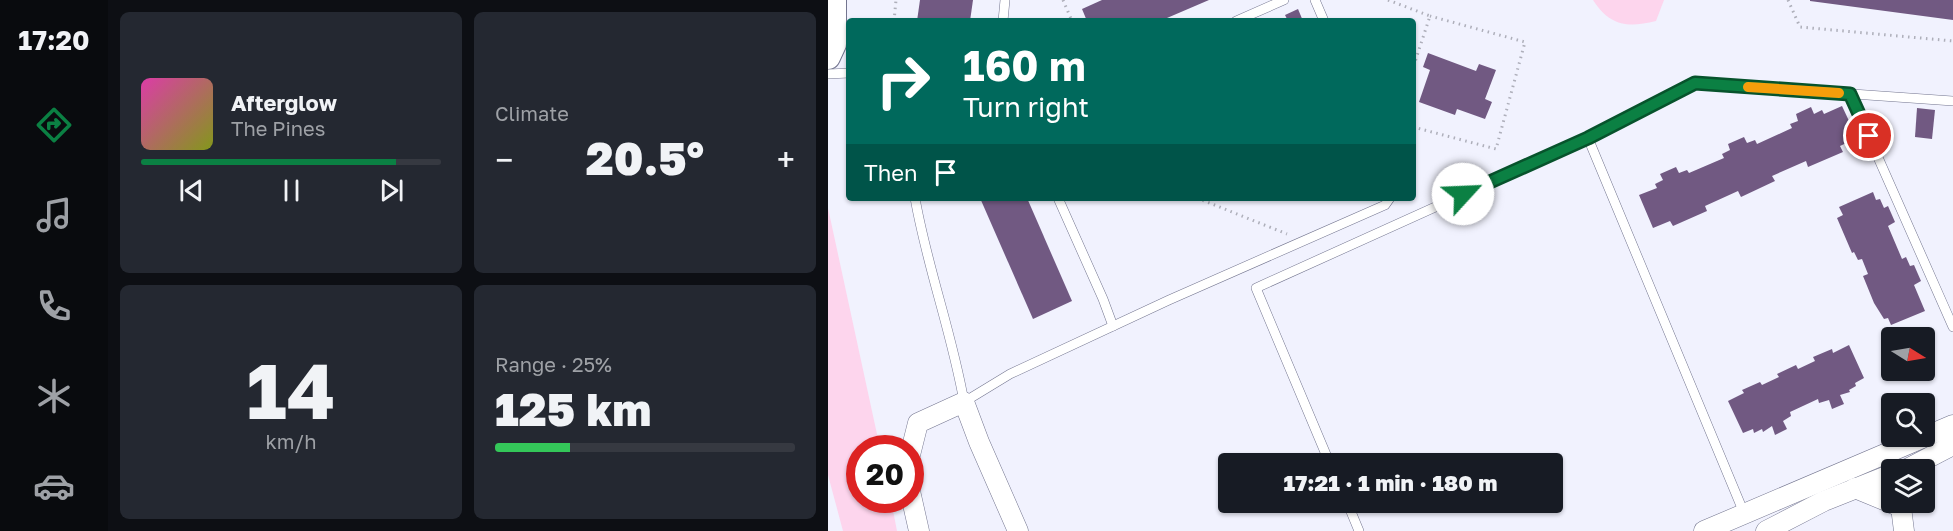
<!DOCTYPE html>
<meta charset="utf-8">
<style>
body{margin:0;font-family:"Golos Text",sans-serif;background:#242831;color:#f1f3f6;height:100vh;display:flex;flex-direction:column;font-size:22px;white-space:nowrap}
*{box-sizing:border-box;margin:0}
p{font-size:20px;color:#9ea1a6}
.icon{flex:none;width:33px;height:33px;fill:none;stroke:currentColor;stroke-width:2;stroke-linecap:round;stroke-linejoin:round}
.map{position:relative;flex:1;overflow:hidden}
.panel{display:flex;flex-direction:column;gap:12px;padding:12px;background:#0d0f14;width:720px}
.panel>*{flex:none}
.guide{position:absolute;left:18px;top:18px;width:570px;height:183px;border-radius:6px;box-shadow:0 2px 4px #0004;background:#00695c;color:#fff;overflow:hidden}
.needle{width:39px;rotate:101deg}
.controls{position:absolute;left:1053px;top:327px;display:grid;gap:12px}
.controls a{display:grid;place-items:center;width:54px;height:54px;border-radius:6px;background:#171b24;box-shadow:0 2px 4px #0004;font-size:30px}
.speed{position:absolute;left:18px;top:435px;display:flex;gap:12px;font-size:30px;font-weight:700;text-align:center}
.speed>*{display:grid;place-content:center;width:78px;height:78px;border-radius:50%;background:#171b24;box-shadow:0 2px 4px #0004;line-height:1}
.speed .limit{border:9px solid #d22;background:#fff;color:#111}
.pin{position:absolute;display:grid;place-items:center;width:51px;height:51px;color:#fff;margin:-26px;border:3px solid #fff;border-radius:50%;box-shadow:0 2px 6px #0007}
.me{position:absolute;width:66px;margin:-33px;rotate:65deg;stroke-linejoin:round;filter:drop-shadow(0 0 4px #0008)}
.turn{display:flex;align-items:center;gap:21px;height:126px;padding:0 18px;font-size:27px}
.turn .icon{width:78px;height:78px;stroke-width:2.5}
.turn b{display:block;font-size:42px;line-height:51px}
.then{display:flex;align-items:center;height:57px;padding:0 18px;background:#0003;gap:12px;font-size:22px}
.big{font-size:45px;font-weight:800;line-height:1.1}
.panel .widget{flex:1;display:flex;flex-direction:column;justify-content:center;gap:9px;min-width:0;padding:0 21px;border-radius:9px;background:#242831}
.panel .dial{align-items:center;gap:0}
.dial b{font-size:78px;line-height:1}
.song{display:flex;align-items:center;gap:18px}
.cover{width:72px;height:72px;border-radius:9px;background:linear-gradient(135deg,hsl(320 70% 55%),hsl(70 70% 35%))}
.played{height:6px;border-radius:3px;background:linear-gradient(90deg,#0b8043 85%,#363941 85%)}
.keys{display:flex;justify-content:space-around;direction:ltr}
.heat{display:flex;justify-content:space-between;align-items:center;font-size:33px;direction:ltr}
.charge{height:9px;border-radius:4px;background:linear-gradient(90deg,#34c759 25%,#363941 0)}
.panel .tiles{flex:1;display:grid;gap:12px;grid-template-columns:repeat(2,1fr)}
.trip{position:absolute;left:390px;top:453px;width:345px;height:60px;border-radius:6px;background:#171b24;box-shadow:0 2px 4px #0004;font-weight:800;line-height:60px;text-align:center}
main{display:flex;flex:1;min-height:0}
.menu{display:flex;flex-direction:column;width:108px;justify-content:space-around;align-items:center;background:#090b0e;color:#9ea1a6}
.menu .icon{width:42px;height:42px}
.menu .selected{color:#0b8043}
.menu b{font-size:27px;color:#f1f3f6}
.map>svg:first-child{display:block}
.green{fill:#fdd5ed}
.building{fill:#715982}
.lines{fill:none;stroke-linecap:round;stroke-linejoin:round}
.service-casing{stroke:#73758f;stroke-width:10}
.minor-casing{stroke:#73758f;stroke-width:21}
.tertiary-casing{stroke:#73758f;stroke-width:26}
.path{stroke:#aeafba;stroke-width:3;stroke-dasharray:1.5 4.5;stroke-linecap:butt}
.service{stroke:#fff;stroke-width:9}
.minor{stroke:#fff;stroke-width:20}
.tertiary{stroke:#fff;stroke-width:24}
.route-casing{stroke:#07532c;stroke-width:15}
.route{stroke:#0b8043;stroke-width:10}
.slow{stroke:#f59e0b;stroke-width:10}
</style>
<main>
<nav class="menu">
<b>17:20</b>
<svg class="icon selected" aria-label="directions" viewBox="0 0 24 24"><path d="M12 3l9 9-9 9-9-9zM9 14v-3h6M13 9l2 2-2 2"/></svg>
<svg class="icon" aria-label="music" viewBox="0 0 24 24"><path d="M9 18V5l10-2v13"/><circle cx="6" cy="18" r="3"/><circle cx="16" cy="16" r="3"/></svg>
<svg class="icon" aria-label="phone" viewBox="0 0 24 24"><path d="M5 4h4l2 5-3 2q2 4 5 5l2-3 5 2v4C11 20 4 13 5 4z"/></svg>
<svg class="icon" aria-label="climate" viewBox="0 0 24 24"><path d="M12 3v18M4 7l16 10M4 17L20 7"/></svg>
<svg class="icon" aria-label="car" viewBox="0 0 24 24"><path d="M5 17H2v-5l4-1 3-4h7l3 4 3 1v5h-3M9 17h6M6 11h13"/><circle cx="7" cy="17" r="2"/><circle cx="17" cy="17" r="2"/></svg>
</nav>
<section class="panel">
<div class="tiles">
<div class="widget">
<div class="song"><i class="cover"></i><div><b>Afterglow</b><p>The Pines</p></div></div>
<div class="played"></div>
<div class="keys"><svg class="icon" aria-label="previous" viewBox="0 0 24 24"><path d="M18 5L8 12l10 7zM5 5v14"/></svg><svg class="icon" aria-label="pause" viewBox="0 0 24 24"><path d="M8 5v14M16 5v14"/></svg><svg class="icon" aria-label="next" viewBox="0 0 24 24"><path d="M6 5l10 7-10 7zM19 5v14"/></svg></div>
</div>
<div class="widget"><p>Climate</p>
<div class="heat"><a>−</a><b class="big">20.5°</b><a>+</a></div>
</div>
<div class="widget dial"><b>14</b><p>km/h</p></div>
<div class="widget"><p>Range · 25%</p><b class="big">125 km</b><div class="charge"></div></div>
</div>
</section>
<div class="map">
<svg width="1125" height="531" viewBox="0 0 1125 531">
<rect width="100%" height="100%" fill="#f1f2fe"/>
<!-- green -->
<g class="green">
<path d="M765 0H836L828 21C799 28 782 26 765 0Z"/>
<polygon points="0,208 52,448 32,448 32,500 63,500 69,531 15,531 0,475"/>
</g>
<!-- building -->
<g class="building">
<polygon points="92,0 145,0 142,21 89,21"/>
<polygon points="274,0 381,0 332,21 259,21 254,9"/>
<polygon points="982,0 1125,0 1125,20 982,1"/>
<polygon points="470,9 475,21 460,21 457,15"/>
<polygon points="600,53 648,71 651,64 668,70 657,99 664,102 657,119 629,109 627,115 591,102 602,70 595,67"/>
<polygon points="1014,106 1029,138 1012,146 1015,152 980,167 978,161 944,176 947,181 913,197 910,191 877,206 879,211 845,226 842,221 825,228 811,195 829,188 827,184 835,180 832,174 848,167 851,173 859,170 861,173 896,158 894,154 902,150 900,144 916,137 919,143 927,140 929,144 964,128 962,124 970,121 968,114 983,107 986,114 994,110 996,114"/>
<polygon points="1089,108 1107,110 1104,139 1087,137"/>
<polygon points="1045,192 1048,200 1052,199 1056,208 1060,206 1067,222 1060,226 1074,259 1078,257 1082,266 1086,265 1093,281 1086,285 1097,311 1063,325 1060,318 1056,319 1046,303 1035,276 1040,274 1034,259 1030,260 1026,252 1024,253 1009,218 1015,215 1011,207"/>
<polygon points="152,198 199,198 244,301 205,319"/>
<polygon points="1021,345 1036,378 1027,383 1028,386 1021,390 1022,392 1012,395 1016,404 1004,409 1001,400 991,403 990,399 962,412 963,416 955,421 959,429 947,435 944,426 935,432 934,429 926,433 925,429 915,433 900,401 916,393 914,390 932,382 934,385 951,377 949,374 968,365 970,369 987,361 985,357 1004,349 1005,353"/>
</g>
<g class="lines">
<!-- service casing -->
<g class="service-casing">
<g id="service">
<polyline points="487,0 496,21"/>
<polyline points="175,21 177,0"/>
<polyline points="408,21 456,0"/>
<polyline points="0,74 21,73"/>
<polyline points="1022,94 1125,327"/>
<path d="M87 198C99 267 124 333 136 402L182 374 341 300 557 205 562 198"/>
<polyline points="230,198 275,299 285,326"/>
<polyline points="502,464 428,288 760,138"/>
<polyline points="519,502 531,531"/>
<polyline points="916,513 760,138 867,83 1125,101"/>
</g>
</g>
<!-- minor casing -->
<g class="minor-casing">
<g id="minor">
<polyline points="82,455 90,423 136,402 151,442 190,531"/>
<polyline points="1077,470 1125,445"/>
<polyline points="1027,488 1073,507 1076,531"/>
<polyline points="82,491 91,531"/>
<polyline points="876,531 1125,425"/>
<polyline points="938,531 996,501 1064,474"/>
</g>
</g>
<!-- tertiary casing -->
<g class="tertiary-casing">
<polyline id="tertiary" points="0,57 6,44 6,0"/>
</g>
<!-- path -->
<g class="path">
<polyline points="235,0 244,21"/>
<polyline points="560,0 602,16 585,68"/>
<polyline points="960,0 972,27 1125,41"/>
<polyline points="66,21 68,0"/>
<polyline points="585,127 668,149 697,42 602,16"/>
<polyline points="369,198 459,234"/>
</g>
<!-- service -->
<use href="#service" class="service"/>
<!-- minor -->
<use href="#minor" class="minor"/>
<!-- tertiary -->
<use href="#tertiary" class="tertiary"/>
</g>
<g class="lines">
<!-- route casing -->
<g class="route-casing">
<polyline id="route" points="635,194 760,138 867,83 1022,94 1041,136"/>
</g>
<!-- route -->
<use href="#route" class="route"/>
<!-- slow -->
<polyline class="slow" points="920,87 1011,93"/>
</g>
</svg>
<div class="controls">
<a><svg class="needle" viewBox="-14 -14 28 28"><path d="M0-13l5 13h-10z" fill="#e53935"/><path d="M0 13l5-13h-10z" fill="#9ea1a6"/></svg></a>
<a><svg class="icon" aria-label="search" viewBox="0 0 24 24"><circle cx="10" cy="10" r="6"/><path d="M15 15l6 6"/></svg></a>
<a><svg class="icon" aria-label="layers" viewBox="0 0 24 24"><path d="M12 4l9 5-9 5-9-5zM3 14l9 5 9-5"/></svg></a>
</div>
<div class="speed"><div class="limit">20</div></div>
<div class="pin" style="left:1041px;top:136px;background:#d93025"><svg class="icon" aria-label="arrive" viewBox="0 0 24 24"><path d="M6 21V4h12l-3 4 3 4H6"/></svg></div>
<svg class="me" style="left:635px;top:194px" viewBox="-20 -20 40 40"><circle r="19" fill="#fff"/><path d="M0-13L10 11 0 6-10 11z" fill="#0b8043"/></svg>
<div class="trip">17:21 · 1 min · 180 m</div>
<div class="guide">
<div class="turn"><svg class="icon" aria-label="right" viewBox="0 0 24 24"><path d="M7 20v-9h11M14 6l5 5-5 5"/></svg><div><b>160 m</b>Turn right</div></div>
<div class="then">Then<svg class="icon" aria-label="arrive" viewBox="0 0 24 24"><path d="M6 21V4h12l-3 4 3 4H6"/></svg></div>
</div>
</div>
</main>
